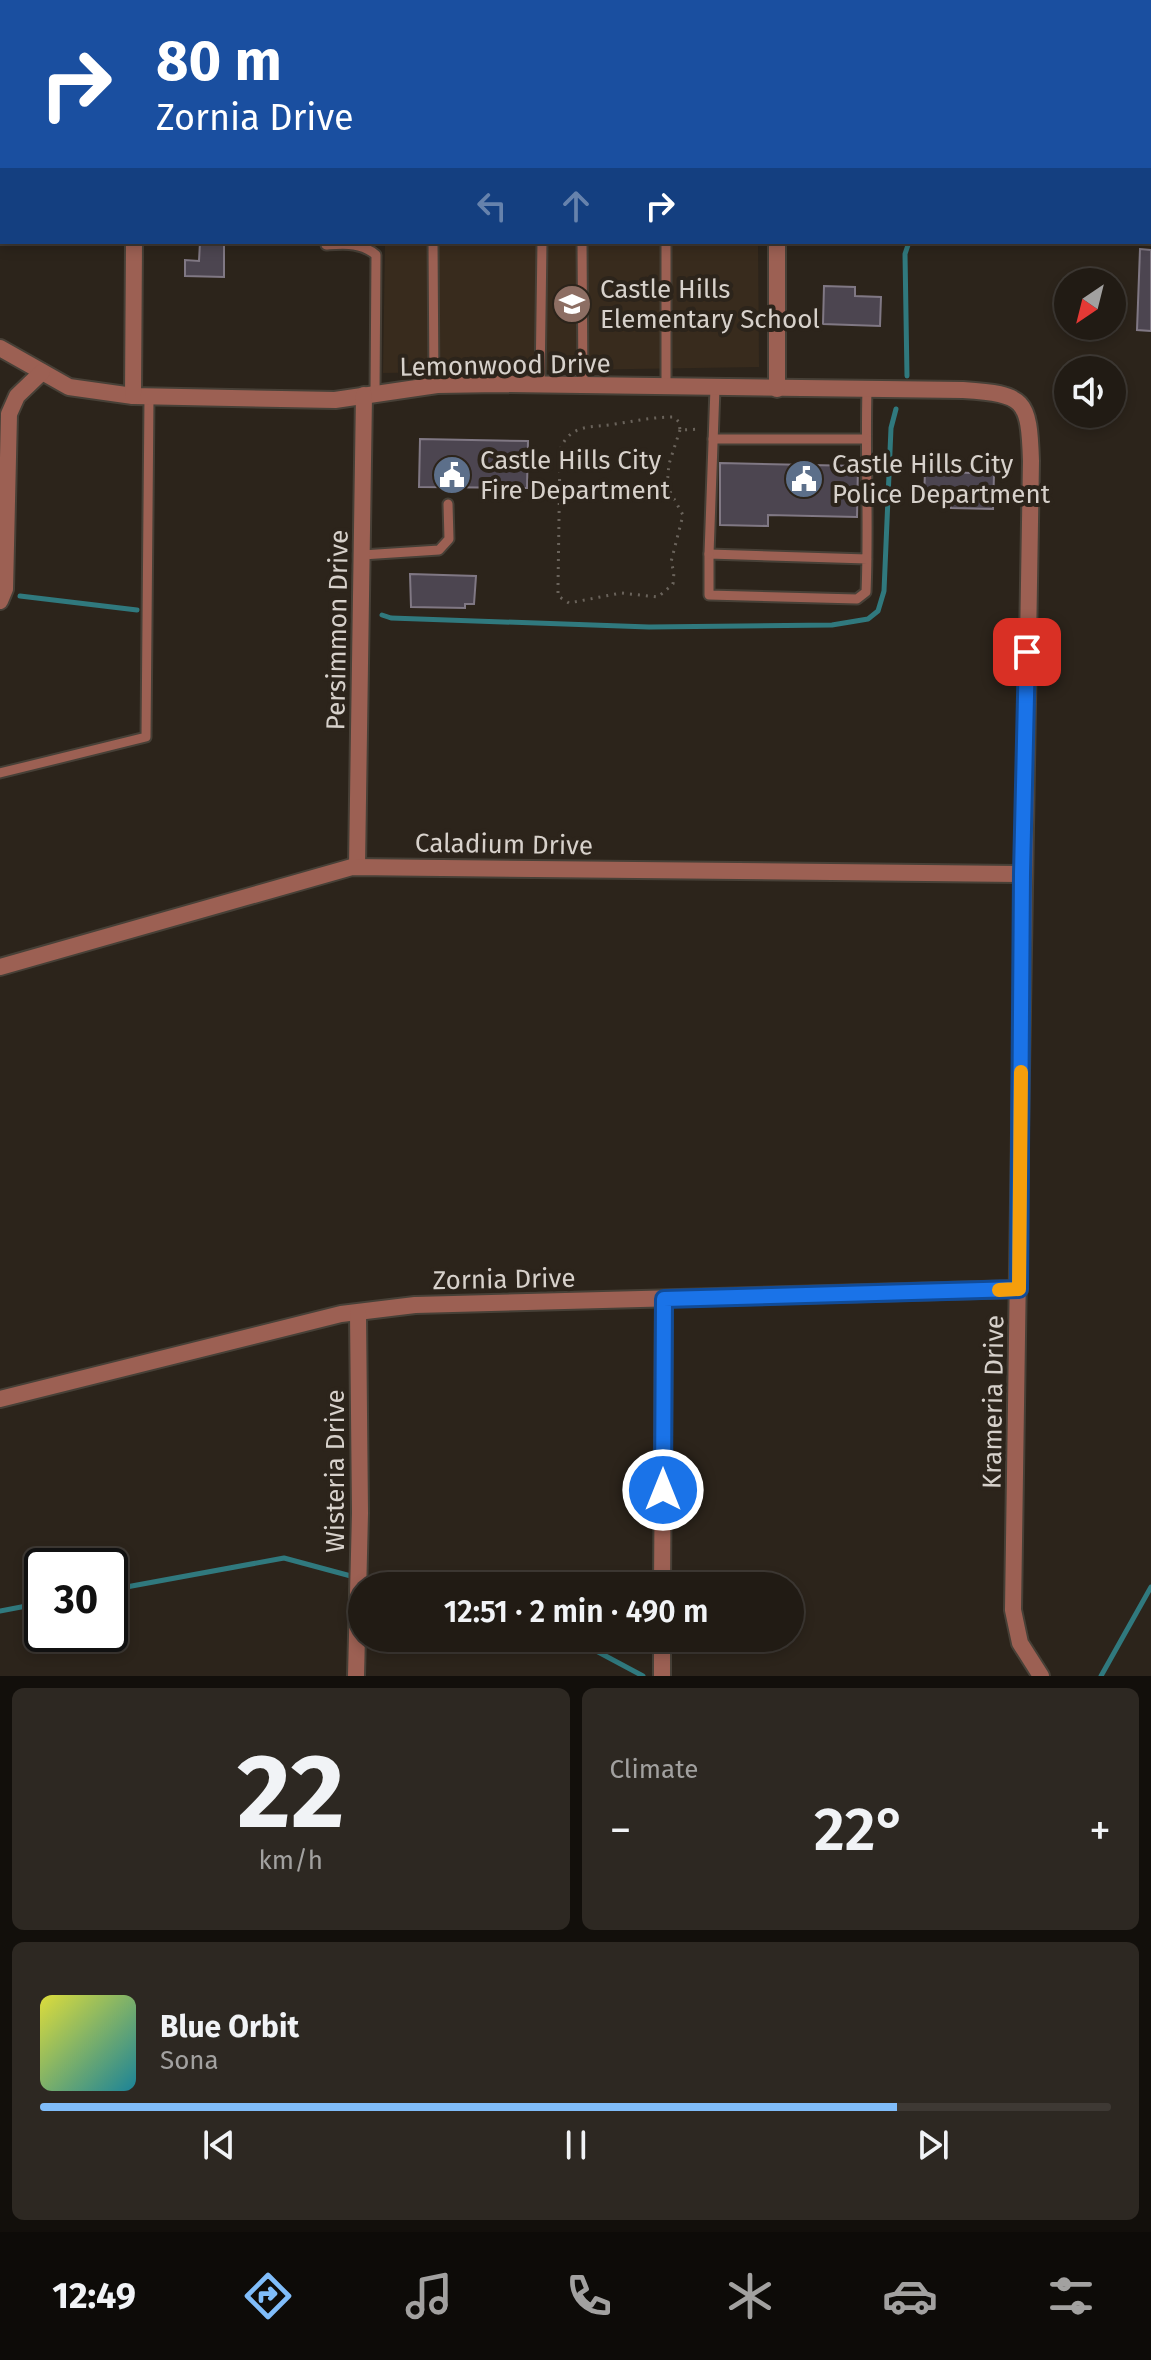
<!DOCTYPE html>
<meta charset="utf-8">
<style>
body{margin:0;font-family:"Fira Sans",sans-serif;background:#2d2822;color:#f1f3f6;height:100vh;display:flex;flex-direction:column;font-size:30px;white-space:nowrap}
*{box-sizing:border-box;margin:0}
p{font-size:26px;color:#a2a1a0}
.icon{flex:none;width:44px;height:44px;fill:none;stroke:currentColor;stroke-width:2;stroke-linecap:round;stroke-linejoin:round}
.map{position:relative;height:1676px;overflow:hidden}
.details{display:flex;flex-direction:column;gap:12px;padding:12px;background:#120f0b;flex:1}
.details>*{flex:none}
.guide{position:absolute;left:0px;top:0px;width:1152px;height:244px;box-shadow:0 4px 12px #0003,0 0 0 2px #3e3934;background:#1a4fa0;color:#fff;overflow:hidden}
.needle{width:52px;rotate:215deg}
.controls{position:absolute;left:1054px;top:268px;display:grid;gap:16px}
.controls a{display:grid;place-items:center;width:72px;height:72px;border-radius:50%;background:#211b14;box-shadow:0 4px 12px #0003,0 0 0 2px #3e3934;font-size:40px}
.speed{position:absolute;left:24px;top:1548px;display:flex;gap:16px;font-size:40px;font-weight:700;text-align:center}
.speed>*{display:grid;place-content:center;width:104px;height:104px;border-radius:50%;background:#211b14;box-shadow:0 4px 12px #0003,0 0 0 2px #3e3934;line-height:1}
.speed .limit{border:4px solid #111;border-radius:12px;background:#fff;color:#111}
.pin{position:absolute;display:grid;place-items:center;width:68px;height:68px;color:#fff;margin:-34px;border-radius:16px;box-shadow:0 4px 12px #0006}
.me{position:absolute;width:88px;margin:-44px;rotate:0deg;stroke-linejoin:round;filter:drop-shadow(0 0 6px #0008)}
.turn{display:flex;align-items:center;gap:28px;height:168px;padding:0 24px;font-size:36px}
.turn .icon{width:104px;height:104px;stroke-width:2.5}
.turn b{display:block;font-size:56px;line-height:68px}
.lanes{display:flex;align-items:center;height:76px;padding:0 24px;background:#0003;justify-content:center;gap:40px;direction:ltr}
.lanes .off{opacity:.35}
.big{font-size:60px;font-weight:600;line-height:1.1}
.details .card{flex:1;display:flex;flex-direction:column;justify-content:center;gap:12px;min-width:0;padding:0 28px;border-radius:12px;background:#2d2822}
.details .dial{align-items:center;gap:0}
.dial b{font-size:104px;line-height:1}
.song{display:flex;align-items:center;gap:24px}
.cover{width:96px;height:96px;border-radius:12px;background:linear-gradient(135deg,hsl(60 70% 55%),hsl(190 70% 35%))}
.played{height:8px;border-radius:4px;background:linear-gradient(90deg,#80bdfa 80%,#3e3934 80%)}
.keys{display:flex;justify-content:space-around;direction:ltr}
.heat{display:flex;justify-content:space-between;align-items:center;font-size:44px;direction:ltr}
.details .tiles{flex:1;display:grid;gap:12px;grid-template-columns:1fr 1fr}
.card:last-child{grid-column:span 2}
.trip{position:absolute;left:348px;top:1572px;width:456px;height:80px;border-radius:40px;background:#211b14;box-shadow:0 4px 12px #0003,0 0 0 2px #3e3934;font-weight:600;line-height:80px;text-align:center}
.tabs{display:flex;height:128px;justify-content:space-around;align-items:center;background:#0d0b08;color:#a2a1a0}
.tabs .icon{width:56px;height:56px}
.tabs .active{color:#80bdfa}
.tabs b{font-size:36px;color:#f1f3f6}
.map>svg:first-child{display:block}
.built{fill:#382b1d}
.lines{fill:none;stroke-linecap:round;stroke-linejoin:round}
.stream{stroke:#30797e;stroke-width:5}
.building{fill:#4c4550;stroke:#807884;stroke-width:2}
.lane-casing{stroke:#474037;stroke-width:13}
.street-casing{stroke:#474037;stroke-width:20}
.path{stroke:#6a635b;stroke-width:3;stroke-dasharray:2 6;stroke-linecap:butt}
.lane{stroke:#9c6053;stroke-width:9}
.street{stroke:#9c6053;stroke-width:16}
.route-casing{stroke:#114b97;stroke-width:20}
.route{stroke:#1a73e8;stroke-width:14}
.slow{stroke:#f59e0b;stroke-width:14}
.labels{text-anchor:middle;stroke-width:8;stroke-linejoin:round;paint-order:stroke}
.poi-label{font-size:26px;fill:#d7d1cb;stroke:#2c241b;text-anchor:start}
.street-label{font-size:26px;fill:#d7d1cb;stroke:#2c241b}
</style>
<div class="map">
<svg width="1151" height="1676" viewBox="0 0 1151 1676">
<rect width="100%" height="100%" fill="#2c241b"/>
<!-- built -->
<g class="built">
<rect x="388" y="0" width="369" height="2"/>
<polygon points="385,242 758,242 759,367 383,373"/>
</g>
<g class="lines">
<!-- stream -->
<g class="stream">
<polyline points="1144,2 1144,0"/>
<polyline points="907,376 905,254 909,242"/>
<polyline points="20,596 137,610"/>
<polyline points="382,615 391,618 649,627 832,625 868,619 878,611 884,591 891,428 896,409"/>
<polyline points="110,1590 284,1558 388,1586"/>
<polyline points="0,1611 42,1603"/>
<polyline points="572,1638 643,1676"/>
<polyline points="1101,1676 1151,1587"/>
</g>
</g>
<!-- building -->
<g class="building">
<polygon points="200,242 224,242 224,277 185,276 185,260 199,261"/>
<polygon points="1140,249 1151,250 1151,331 1137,330"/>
<polygon points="824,286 855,287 855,296 881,297 880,326 823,324"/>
<polygon points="420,439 528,441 527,488 419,487"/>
<polygon points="720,463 858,466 857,517 768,515 768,526 720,525"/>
<polygon points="925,471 994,474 993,509 951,508 951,499 924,498"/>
<polygon points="410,574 476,576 474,604 465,604 465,608 411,607"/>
</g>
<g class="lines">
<!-- lane casing -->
<g class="lane-casing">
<g id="lane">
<polyline points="200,0 200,2"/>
<polyline points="341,2 343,0"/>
<polyline points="430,2 441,0"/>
<polyline points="0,190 2,190"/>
<polyline points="433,242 434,385"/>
<polyline points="582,242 583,386"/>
<path d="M326 245C344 244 361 242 376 255L375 393"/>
<polyline points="540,385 542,242"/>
<polyline points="666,387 666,242"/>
<path d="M867 390C865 457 869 524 866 592L857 599 709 595V554L867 559"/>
<polyline points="713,439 866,439"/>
<polyline points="709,554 715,388"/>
<polyline points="362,555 439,550 449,539 448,504"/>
<polyline points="0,773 146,737 149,397"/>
</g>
</g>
<!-- street casing -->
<g class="street-casing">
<g id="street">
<polyline points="132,2 132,0"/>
<polyline points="778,2 778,0"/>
<polyline points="0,44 2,44"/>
<path d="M0 348 69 387 133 396 335 400 437 385 500 384 963 390C1025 394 1029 399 1031 461 1022 844 1020 1227 1013 1610L1020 1643 1041 1676"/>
<polyline points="777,389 777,242"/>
<polyline points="133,396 134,242"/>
<polyline points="0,601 5,589 9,414 17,396 42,372"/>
<polyline points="357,866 364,395"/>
<polyline points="0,967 352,867 1022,874"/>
<polyline points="0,1399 341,1314 415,1305 1019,1289"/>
<polyline points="662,1586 664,1299"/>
<polyline points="356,1676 360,1513 358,1313"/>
<polyline points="662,1676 662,1638"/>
</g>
</g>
<!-- path -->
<path class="path" d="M680 430 669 464 667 486 683 515 671 562 674 572 673 584 658 597 621 593 569 603 558 596V586L560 450C570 423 592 428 615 424 635 421 653 417 674 417L679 422 680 430 701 429"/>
<!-- lane -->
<use href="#lane" class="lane"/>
<!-- street -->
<use href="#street" class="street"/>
</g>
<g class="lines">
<!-- route casing -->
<g class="route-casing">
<polyline id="route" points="663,1490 664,1299 1019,1289 1022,874 1027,652"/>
</g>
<!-- route -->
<use href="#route" class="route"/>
<!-- slow -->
<polyline class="slow" points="999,1290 1019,1289 1021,1072"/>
</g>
<!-- icons -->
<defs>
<g id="school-disc" transform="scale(2)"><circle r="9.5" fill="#8d6e63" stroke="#2c241b"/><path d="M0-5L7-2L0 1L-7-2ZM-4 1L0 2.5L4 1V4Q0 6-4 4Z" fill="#fff"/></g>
<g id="civic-disc" transform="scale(2)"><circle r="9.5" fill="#5c6f8a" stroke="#2c241b"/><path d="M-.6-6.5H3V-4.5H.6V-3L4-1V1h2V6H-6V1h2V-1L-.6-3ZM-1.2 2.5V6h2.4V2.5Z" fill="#fff"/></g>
</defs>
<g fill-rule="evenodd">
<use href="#school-disc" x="572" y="304"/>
<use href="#civic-disc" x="452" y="475"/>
<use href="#civic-disc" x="804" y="479"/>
</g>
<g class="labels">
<!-- poi labels -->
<g class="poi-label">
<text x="600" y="298">Castle Hills<tspan x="600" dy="30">Elementary School</tspan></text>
<text x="480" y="469">Castle Hills City<tspan x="480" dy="30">Fire Department</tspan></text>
<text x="832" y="473">Castle Hills City<tspan x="832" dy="30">Police Department</tspan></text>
</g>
<!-- street labels -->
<g class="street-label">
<text transform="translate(505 365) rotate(-1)" y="9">Lemonwood Drive</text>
<text transform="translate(337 630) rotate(-89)" y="9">Persimmon Drive</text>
<text transform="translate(504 844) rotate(1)" y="9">Caladium Drive</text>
<text transform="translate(504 1279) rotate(-1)" y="9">Zornia Drive</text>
<text transform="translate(993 1402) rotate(-89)" y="9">Krameria Drive</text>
<text transform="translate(335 1471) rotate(-90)" y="9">Wisteria Drive</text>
</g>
</g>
</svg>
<div class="controls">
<a><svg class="needle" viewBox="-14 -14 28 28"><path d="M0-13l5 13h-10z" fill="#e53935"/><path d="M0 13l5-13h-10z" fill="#a2a1a0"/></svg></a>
<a><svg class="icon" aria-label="sound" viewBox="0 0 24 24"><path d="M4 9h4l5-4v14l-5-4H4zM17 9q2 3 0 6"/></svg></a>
</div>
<div class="speed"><div class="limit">30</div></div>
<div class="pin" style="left:1027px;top:652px;background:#d93025"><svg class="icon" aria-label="arrive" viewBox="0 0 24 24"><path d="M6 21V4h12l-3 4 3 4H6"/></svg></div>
<svg class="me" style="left:663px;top:1490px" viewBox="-20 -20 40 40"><circle r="17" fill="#1a73e8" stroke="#fff" stroke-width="3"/><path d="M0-11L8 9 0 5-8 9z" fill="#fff"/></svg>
<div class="trip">12:51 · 2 min · 490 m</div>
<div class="guide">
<div class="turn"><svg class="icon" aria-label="right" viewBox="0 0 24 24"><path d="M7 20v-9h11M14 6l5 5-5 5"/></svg><div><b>80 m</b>Zornia Drive</div></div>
<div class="lanes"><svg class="icon off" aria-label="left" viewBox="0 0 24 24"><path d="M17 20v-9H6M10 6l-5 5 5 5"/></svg><svg class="icon off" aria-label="ahead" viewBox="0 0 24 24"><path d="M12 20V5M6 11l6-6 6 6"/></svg><svg class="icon" aria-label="right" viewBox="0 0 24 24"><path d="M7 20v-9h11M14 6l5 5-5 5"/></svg></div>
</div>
</div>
<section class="details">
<div class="tiles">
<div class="card dial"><b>22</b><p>km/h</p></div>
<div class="card"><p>Climate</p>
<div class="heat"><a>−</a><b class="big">22°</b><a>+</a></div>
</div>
<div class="card">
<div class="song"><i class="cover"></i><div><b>Blue Orbit</b><p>Sona</p></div></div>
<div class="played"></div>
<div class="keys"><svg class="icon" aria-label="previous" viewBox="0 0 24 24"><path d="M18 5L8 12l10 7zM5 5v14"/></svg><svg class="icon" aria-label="pause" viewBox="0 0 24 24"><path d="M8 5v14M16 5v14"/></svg><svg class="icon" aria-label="next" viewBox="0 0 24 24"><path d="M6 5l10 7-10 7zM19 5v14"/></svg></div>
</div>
</div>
</section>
<nav class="tabs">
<b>12:49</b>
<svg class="icon active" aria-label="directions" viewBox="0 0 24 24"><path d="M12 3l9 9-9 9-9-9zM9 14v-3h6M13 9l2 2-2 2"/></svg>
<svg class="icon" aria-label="music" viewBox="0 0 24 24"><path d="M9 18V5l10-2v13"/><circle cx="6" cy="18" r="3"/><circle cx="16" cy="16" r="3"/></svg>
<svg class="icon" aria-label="phone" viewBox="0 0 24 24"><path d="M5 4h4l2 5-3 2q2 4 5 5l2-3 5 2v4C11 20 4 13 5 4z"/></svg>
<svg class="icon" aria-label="climate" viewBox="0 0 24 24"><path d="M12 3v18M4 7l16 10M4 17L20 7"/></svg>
<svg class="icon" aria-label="car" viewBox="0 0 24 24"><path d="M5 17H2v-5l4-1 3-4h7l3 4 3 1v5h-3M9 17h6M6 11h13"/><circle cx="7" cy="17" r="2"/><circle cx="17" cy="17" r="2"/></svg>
<svg class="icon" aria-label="filters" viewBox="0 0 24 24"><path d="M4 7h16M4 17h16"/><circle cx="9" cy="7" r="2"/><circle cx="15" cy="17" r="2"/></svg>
</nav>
